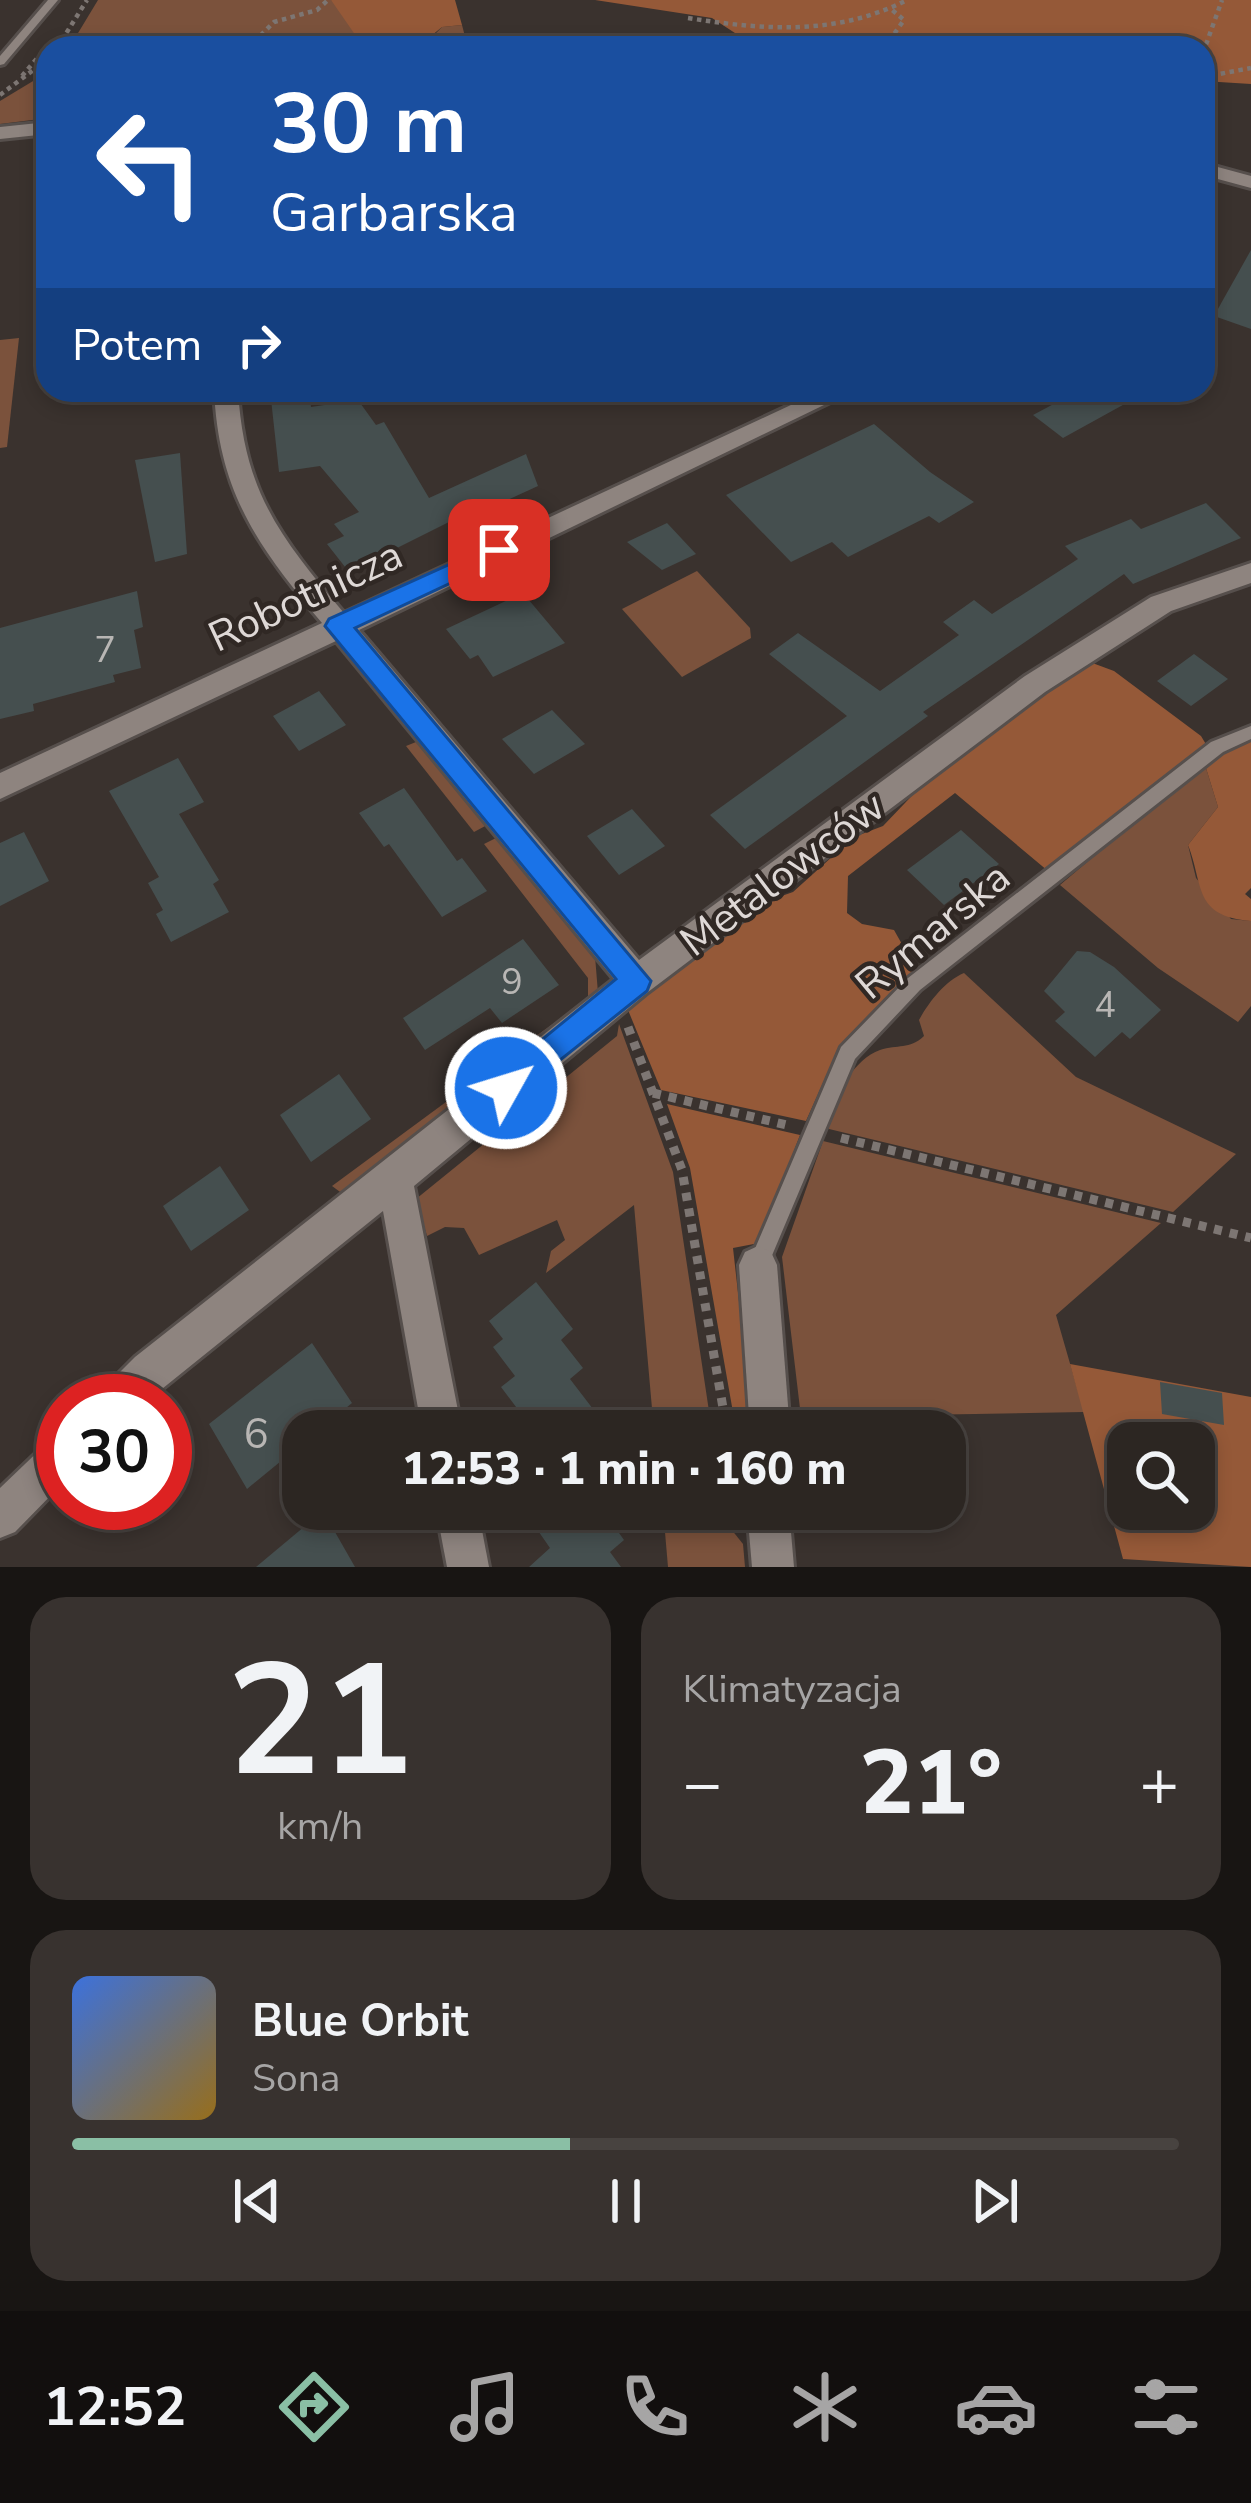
<!DOCTYPE html>
<html lang="pl">
<meta charset="utf-8">
<style>
body{margin:0;font-family:"Nunito Sans",sans-serif;background:#38322f;color:#f1f3f6;height:100vh;display:flex;flex-direction:column;font-size:45px;white-space:nowrap}
*{box-sizing:border-box;margin:0}
p{font-size:39px;color:#a6a5a5}
.icon{flex:none;width:66px;height:66px;fill:none;stroke:currentColor;stroke-width:2;stroke-linecap:round;stroke-linejoin:round}
.map{position:relative;height:1567px;overflow:hidden}
.sheet{display:flex;flex-direction:column;gap:30px;padding:30px;background:#181513;flex:1}
.sheet>*{flex:none}
.top-card{position:absolute;left:36px;top:36px;width:1179px;height:366px;border-radius:36px;box-shadow:0 6px 18px #0003,0 0 0 3px #484340;background:#1a4fa0;color:#fff;overflow:hidden}
.buttons{position:absolute;left:1107px;top:1422px;display:grid;gap:24px}
.buttons a{display:grid;place-items:center;width:108px;height:108px;border-radius:24px;background:#2c2622;box-shadow:0 6px 18px #0003,0 0 0 3px #484340;font-size:60px}
.speed{position:absolute;left:36px;top:1374px;display:flex;gap:24px;font-size:60px;font-weight:700;text-align:center}
.speed>*{display:grid;place-content:center;width:156px;height:156px;border-radius:50%;background:#2c2622;box-shadow:0 6px 18px #0003,0 0 0 3px #484340;line-height:1}
.speed .limit{border:18px solid #d22;background:#fff;color:#111}
.pin{position:absolute;display:grid;place-items:center;width:102px;height:102px;color:#fff;margin:-51px;border-radius:24px;box-shadow:0 6px 18px #0006}
.me{position:absolute;width:132px;margin:-66px;rotate:51deg;stroke-linejoin:round;filter:drop-shadow(0 0 9px #0008)}
.turn{display:flex;align-items:center;gap:42px;height:252px;padding:0 36px;font-size:54px}
.turn .icon{width:156px;height:156px;stroke-width:2.5}
.turn b{display:block;font-size:84px;line-height:102px}
.then{display:flex;align-items:center;height:114px;padding:0 36px;background:#0003;gap:24px;font-size:45px}
.big{font-size:90px;font-weight:800;line-height:1.1}
.sheet .card{flex:1;display:flex;flex-direction:column;justify-content:center;gap:18px;min-width:0;padding:0 42px;border-radius:36px;background:#38322f}
.sheet .dial{align-items:center;gap:0}
.dial b{font-size:156px;line-height:1}
.song{display:flex;align-items:center;gap:36px}
.cover{width:144px;height:144px;border-radius:18px;background:linear-gradient(135deg,hsl(220 70% 55%),hsl(40 70% 35%))}
.played{height:12px;border-radius:6px;background:linear-gradient(90deg,#8abfa5 45%,#484340 45%)}
.keys{display:flex;justify-content:space-around;direction:ltr}
.heat{display:flex;justify-content:space-between;align-items:center;font-size:66px;direction:ltr}
.sheet .tiles{flex:1;display:grid;gap:30px;grid-template-columns:1fr 1fr}
.card:last-child{grid-column:span 2}
.trip{position:absolute;left:282px;top:1410px;width:684px;height:120px;border-radius:36px;background:#2c2622;box-shadow:0 6px 18px #0003,0 0 0 3px #484340;font-weight:800;line-height:120px;text-align:center}
.menu{display:flex;height:192px;justify-content:space-around;align-items:center;background:#120f0e;color:#a6a5a5}
.menu .icon{width:84px;height:84px}
.menu .current{color:#8abfa5}
.menu b{font-size:54px;color:#f1f3f6}
.map>svg:first-child{display:block}
.green{fill:#7b523c}
.forest{fill:#955938;fill-rule:evenodd}
.building{fill:#454f4f}
.lines{fill:none;stroke-linecap:round;stroke-linejoin:round}
.lane-casing{stroke:#564f4c;stroke-width:6}
.street-casing{stroke:#564f4c;stroke-width:6}
.path-far1{stroke:#7d7673;stroke-width:4.5;stroke-dasharray:4.5 4.5;stroke-linecap:butt}
.path{stroke:#7d7673;stroke-width:9;stroke-dasharray:8 8;stroke-linecap:butt}
.lane{fill:#8e847f;fill-rule:evenodd}
.street{fill:#8e847f;fill-rule:evenodd}
.route{fill:#1a73e8;stroke:#114b97;stroke-width:3}
.labels{text-anchor:middle;stroke-width:9;stroke-linejoin:round;paint-order:stroke}
.number-label{font-size:36px;fill:#b8b6b4}
.street-label{font-size:42px;fill:#ded8d6;stroke:#302824}
.near-number-label{font-size:42px;fill:#b8b6b4}
</style>
<div class="map">
<svg width="1251" height="1567" viewBox="0 0 1251 1567">
<rect width="100%" height="100%" fill="#3a322e"/>
<!-- green -->
<g class="green">
<polygon points="98,0 331,0 433,36 442,27 462,25 468,48 69,48"/>
<polygon points="48,72 48,118 0,124 0,101"/>
<polygon points="19,338 7,447 0,448 0,340"/>
<polygon points="697,571 750,628 751,638 682,677 622,609"/>
<polygon points="421,740 489,824 474,832 406,746"/>
<polygon points="1222,756 1206,768 1218,807 1188,845 1196,878 1231,919 1251,921 1251,1006 1238,1022 1158,968 1060,885 1192,773"/>
<polygon points="500,836 595,956 598,993 528,1058 519,1048 588,999 588,978 484,844"/>
<path d="M964 973 1076 1077 1236 1154 1173 1212 829 1129 826 1117C837 1094 854 1059 880 1050 898 1044 909 1050 924 1036L919 1020C929 1002 945 981 964 973Z"/>
<polygon points="619,1024 673,1172 712,1431 654,1431 634,1205 546,1273 551,1251 565,1240 557,1220 479,1255 464,1228 445,1227 427,1236 416,1199 617,1036"/>
<polygon points="488,1071 497,1082 347,1197 332,1186"/>
<polygon points="823,1141 1161,1223 1056,1315 1084,1412 801,1417 782,1257"/>
<polygon points="663,1509 715,1509 743,1544 745,1567 668,1567"/>
</g>
<!-- forest -->
<g class="forest">
<polygon points="331,0 455,0 462,25 442,27 425,41 375,45 356,36"/>
<polygon points="595,0 1251,0 1251,84 1203,81 1203,48 804,48 738,35 712,18"/>
<polygon points="1087,661 1114,671 1201,736 1207,746 1048,871 955,793 848,876 847,913 862,924 894,930 916,969 836,1054 806,1121 661,1090 628,1010 725,929 773,899 793,892 854,837 883,826 925,782 1060,677"/>
<path d="M1251 739V888L1245 894 1251 899V921C1193 916 1204 886 1188 845L1218 807 1206 768 1230 748Z"/>
<polygon points="667,1104 800,1135 759,1243 733,1248 752,1418 734,1418 690,1168"/>
<path d="M1070 1364 1251 1397V1567L1123 1559ZM1128 1443H1194V1509H1128Z"/>
</g>
<!-- building -->
<g class="building">
<polygon points="1251,250 1251,329 1214,316"/>
<polygon points="270,390 309,390 311,407 358,400 376,425 384,422 429,498 526,454 538,486 483,511 479,507 349,572 327,544 344,536 334,524 359,512 320,466 279,472"/>
<polygon points="1080,390 1150,390 1063,438 1033,415"/>
<polygon points="874,424 930,472 974,502 939,523 929,516 848,557 832,542 791,562 726,495"/>
<polygon points="180,453 187,554 155,562 135,460"/>
<polygon points="1206,503 1241,538 1133,584 1124,574 923,712 928,716 745,849 710,815 847,716 769,654 798,633 880,691 959,635 943,622 974,600 992,614 1078,559 1065,546 1131,519 1141,529"/>
<polygon points="667,523 696,554 662,570 627,542"/>
<polygon points="137,591 143,627 134,630 141,668 113,675 115,682 33,704 34,711 0,719 0,628"/>
<polygon points="523,593 565,643 493,677 478,655 470,659 446,629"/>
<polygon points="1194,654 1228,679 1191,706 1157,681"/>
<polygon points="319,691 346,725 299,751 273,716"/>
<polygon points="552,710 585,744 534,774 502,739"/>
<polygon points="178,758 204,802 179,814 219,880 213,884 229,912 171,942 156,914 163,910 148,883 159,877 109,791"/>
<polygon points="404,788 457,861 462,858 487,891 442,917 389,844 384,847 359,813"/>
<polygon points="632,809 665,846 619,875 587,836"/>
<polygon points="961,830 999,864 944,905 907,870"/>
<polygon points="24,832 49,881 0,906 0,843"/>
<polygon points="523,939 559,985 502,1023 490,1008 425,1050 403,1018"/>
<polygon points="1077,951 1090,952 1114,967 1161,1010 1130,1039 1122,1032 1095,1057 1055,1021 1065,1012 1044,991"/>
<polygon points="339,1074 371,1119 311,1162 280,1115"/>
<polygon points="220,1166 249,1210 191,1251 163,1206"/>
<polygon points="536,1282 573,1329 561,1340 583,1368 570,1379 593,1409 569,1431 534,1431 501,1387 515,1376 493,1347 503,1339 489,1321"/>
<polygon points="312,1343 352,1403 318,1431 303,1431 303,1443 247,1489 209,1424"/>
<polygon points="1160,1382 1222,1393 1224,1425 1162,1414"/>
<polygon points="523,1509 602,1509 624,1540 610,1552 621,1567 529,1567 550,1548"/>
<polygon points="323,1511 355,1567 256,1567"/>
</g>
<g class="lines">
<!-- lane casing -->
<g class="lane-casing">
<g id="lane">
<polygon points="48,0 58,0 4,64 0,65 0,56"/>
<polygon points="1251,726 1251,739 1223,752 920,990 855,1059 765,1272 758,1275 751,1272 748,1265 841,1047 908,978 1211,742"/>
</g>
</g>
<!-- street casing -->
<g class="street-casing">
<g id="street">
<polygon points="48,122 48,134 0,139 0,127"/>
<polygon points="1203,163 1251,176 1251,188 1203,175"/>
<path d="M214 390H238C244 492 280 537 344 613L823 390H855L359 630 639 960 1025 676 1151 597 1251 563V583L1171 611 1045 692 648 992 414 1186 462 1431H422L383 1211 147 1401H99L105 1387 135 1357 614 979 336 641 0 799V773L322 623C258 546 219 494 214 390Z"/>
<polygon points="758,1246 771,1252 777,1265 790,1431 750,1431 739,1265 745,1252"/>
<polygon points="63,1435 63,1483 15,1532 0,1538 0,1488 49,1441"/>
<polygon points="436,1509 478,1509 489,1567 447,1567"/>
<polygon points="747,1509 789,1509 794,1567 752,1567"/>
</g>
</g>
<!-- path-far1 -->
<g class="path-far1">
<path d="M688 18C764 30 836 36 907 0"/>
<polyline points="57,48 87,0"/>
<polyline points="248,48 274,22 317,10 328,0"/>
<polyline points="884,48 904,20 891,9"/>
<polyline points="1203,53 1222,0"/>
<polyline points="22,76 51,42"/>
<polyline points="1203,77 1251,68"/>
<polyline points="0,95 48,59"/>
</g>
<!-- path -->
<g class="path">
<polyline points="628,1027 682,1170 727,1431"/>
<polyline points="653,1093 791,1126"/>
<polyline points="841,1138 1251,1238"/>
</g>
<!-- lane -->
<use href="#lane" class="lane"/>
<!-- street -->
<use href="#street" class="street"/>
</g>
<!-- route -->
<polygon class="route" points="499,542 511,550 508,556 355,628 651,981 647,991 506,1103 495,1099 490,1088 495,1078 616,979 325,626 329,619"/>
<g class="labels">
<!-- number labels -->
<g class="number-label">
<text x="105" y="662">7</text>
<text x="512" y="994">9</text>
<text x="1105" y="1017">4</text>
</g>
<!-- street labels -->
<g class="street-label">
<text transform="translate(305 595) rotate(-25)" y="15">Robotnicza</text>
<text transform="translate(782 873) rotate(-37)" y="15">Metalowców</text>
<text transform="translate(932 930) rotate(-40)" y="15">Rymarska</text>
</g>
<!-- near-number labels -->
<g class="near-number-label">
<text x="256" y="1448">6</text>
</g>
</g>
</svg>
<div class="buttons">
<a><svg class="icon" aria-label="search" viewBox="0 0 24 24"><circle cx="10" cy="10" r="6"/><path d="M15 15l6 6"/></svg></a>
</div>
<div class="speed"><div class="limit">30</div></div>
<div class="pin" style="left:499px;top:550px;background:#d93025"><svg class="icon" aria-label="arrive" viewBox="0 0 24 24"><path d="M6 21V4h12l-3 4 3 4H6"/></svg></div>
<svg class="me" style="left:506px;top:1088px" viewBox="-20 -20 40 40"><circle r="17" fill="#1a73e8" stroke="#fff" stroke-width="3"/><path d="M0-11L8 9 0 5-8 9z" fill="#fff"/></svg>
<div class="trip">12:53 · 1 min · 160 m</div>
<div class="top-card">
<div class="turn"><svg class="icon" aria-label="left" viewBox="0 0 24 24"><path d="M17 20v-9H6M10 6l-5 5 5 5"/></svg><div><b>30 m</b>Garbarska</div></div>
<div class="then">Potem<svg class="icon" aria-label="right" viewBox="0 0 24 24"><path d="M7 20v-9h11M14 6l5 5-5 5"/></svg></div>
</div>
</div>
<section class="sheet">
<div class="tiles">
<div class="card dial"><b>21</b><p>km/h</p></div>
<div class="card"><p>Klimatyzacja</p>
<div class="heat"><a>−</a><b class="big">21°</b><a>+</a></div>
</div>
<div class="card">
<div class="song"><i class="cover"></i><div><b>Blue Orbit</b><p>Sona</p></div></div>
<div class="played"></div>
<div class="keys"><svg class="icon" aria-label="previous" viewBox="0 0 24 24"><path d="M18 5L8 12l10 7zM5 5v14"/></svg><svg class="icon" aria-label="pause" viewBox="0 0 24 24"><path d="M8 5v14M16 5v14"/></svg><svg class="icon" aria-label="next" viewBox="0 0 24 24"><path d="M6 5l10 7-10 7zM19 5v14"/></svg></div>
</div>
</div>
</section>
<nav class="menu">
<b>12:52</b>
<svg class="icon current" aria-label="directions" viewBox="0 0 24 24"><path d="M12 3l9 9-9 9-9-9zM9 14v-3h6M13 9l2 2-2 2"/></svg>
<svg class="icon" aria-label="music" viewBox="0 0 24 24"><path d="M9 18V5l10-2v13"/><circle cx="6" cy="18" r="3"/><circle cx="16" cy="16" r="3"/></svg>
<svg class="icon" aria-label="phone" viewBox="0 0 24 24"><path d="M5 4h4l2 5-3 2q2 4 5 5l2-3 5 2v4C11 20 4 13 5 4z"/></svg>
<svg class="icon" aria-label="climate" viewBox="0 0 24 24"><path d="M12 3v18M4 7l16 10M4 17L20 7"/></svg>
<svg class="icon" aria-label="car" viewBox="0 0 24 24"><path d="M5 17H2v-5l4-1 3-4h7l3 4 3 1v5h-3M9 17h6M6 11h13"/><circle cx="7" cy="17" r="2"/><circle cx="17" cy="17" r="2"/></svg>
<svg class="icon" aria-label="filters" viewBox="0 0 24 24"><path d="M4 7h16M4 17h16"/><circle cx="9" cy="7" r="2"/><circle cx="15" cy="17" r="2"/></svg>
</nav>
